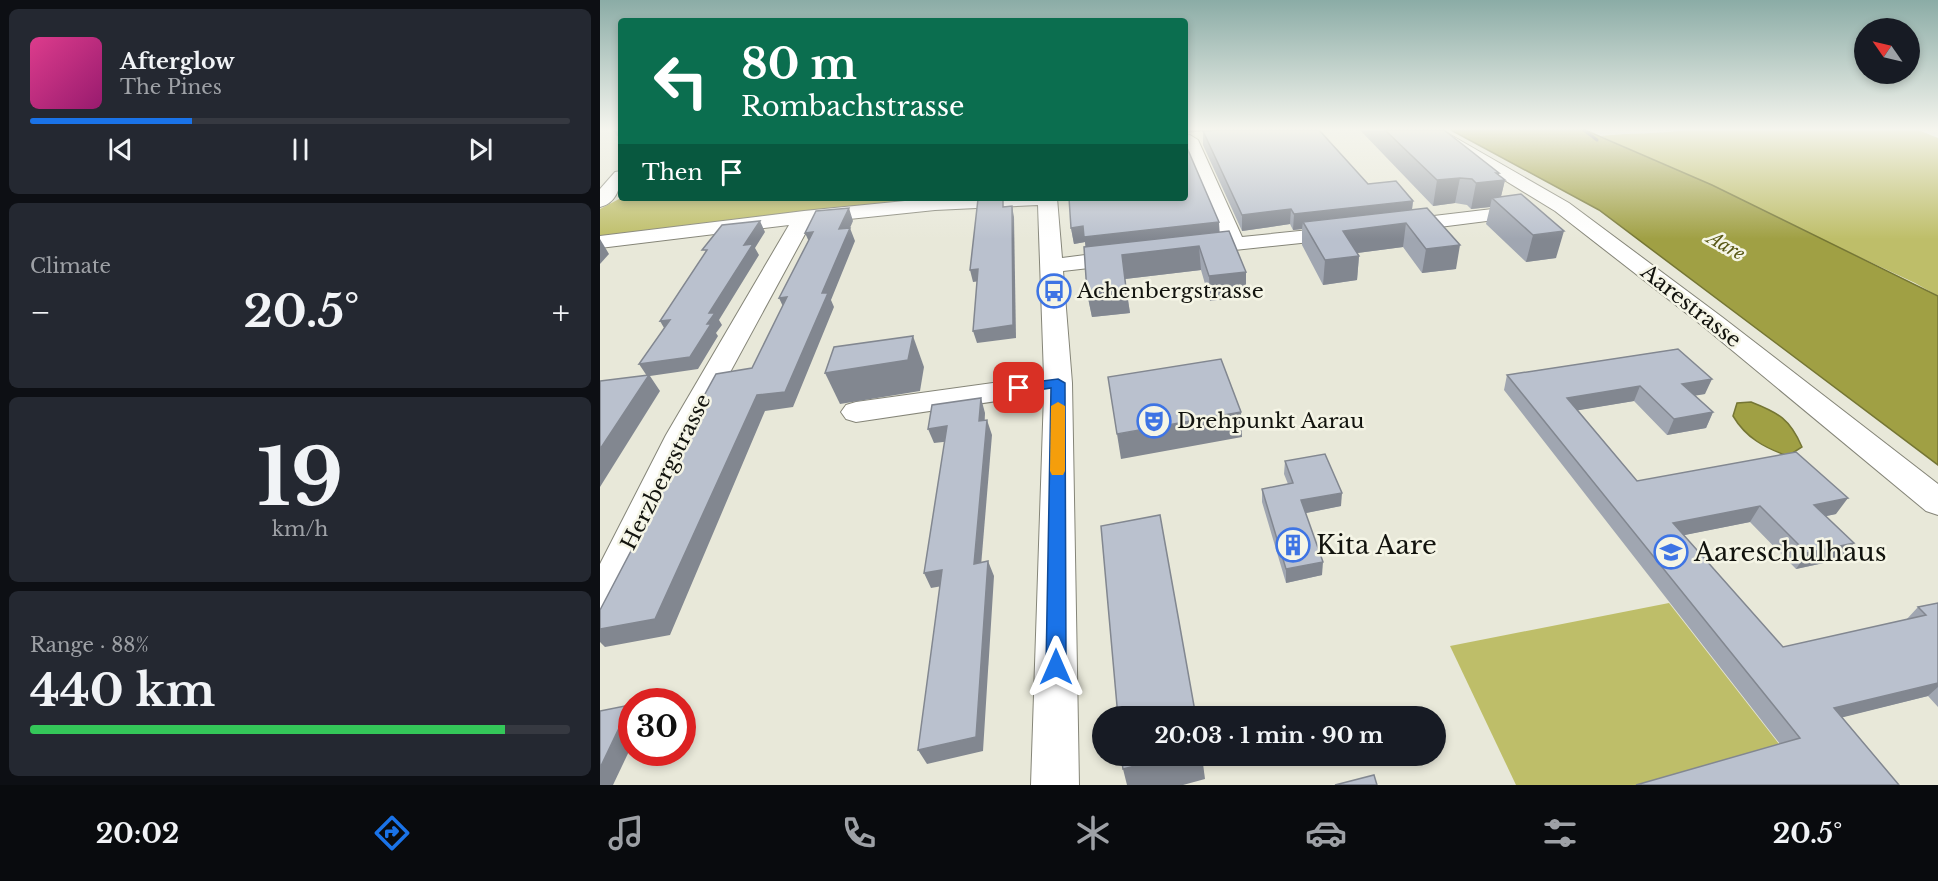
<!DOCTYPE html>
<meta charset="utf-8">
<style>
body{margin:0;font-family:"Libre Baskerville",serif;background:#242831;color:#f1f3f6;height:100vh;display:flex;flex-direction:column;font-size:22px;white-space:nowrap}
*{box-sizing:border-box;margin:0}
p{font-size:20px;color:#9ea1a6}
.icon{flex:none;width:33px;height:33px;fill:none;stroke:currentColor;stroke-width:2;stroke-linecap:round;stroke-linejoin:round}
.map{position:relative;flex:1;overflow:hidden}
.drawer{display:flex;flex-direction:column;gap:9px;padding:9px;background:#0d0f14;width:600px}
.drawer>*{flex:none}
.banner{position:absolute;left:18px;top:18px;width:570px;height:183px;border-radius:6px;box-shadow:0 3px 9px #0003;background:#0b6e4f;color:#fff;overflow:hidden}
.needle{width:39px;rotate:304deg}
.tools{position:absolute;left:1254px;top:18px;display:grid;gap:12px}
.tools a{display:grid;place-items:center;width:66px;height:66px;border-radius:50%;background:#171b24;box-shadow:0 3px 9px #0003;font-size:30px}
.speed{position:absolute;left:18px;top:688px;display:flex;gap:12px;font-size:30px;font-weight:700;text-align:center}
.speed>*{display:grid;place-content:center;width:78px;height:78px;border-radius:50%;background:#171b24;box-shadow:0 3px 9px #0003;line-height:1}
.speed .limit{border:9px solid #d22;background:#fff;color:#111}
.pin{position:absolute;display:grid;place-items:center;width:51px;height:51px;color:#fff;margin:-26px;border-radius:12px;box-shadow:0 3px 9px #0006}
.me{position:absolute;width:66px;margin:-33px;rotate:0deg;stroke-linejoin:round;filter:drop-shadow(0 0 4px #0008)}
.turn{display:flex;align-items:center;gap:21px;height:126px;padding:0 24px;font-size:27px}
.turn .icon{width:78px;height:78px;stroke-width:2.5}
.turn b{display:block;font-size:42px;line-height:51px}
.then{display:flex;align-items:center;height:57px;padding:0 24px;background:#0003;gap:12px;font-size:22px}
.big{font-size:45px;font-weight:800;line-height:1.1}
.drawer .widget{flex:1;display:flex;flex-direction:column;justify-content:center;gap:9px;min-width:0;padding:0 21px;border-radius:9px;background:#242831}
.drawer .dial{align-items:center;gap:0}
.dial b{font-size:78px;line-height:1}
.song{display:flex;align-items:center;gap:18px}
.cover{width:72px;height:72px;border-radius:9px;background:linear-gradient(135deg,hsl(330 70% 55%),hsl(320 70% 35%))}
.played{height:6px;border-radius:3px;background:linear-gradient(90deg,#1a73e8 30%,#363941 30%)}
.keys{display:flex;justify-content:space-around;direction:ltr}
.heat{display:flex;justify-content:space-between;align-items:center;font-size:33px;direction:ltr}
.charge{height:9px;border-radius:4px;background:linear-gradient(90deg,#34c759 88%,#363941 0)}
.trip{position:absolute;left:492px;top:706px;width:354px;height:60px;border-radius:30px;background:#171b24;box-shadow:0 3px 9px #0003;font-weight:800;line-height:60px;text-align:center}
.tabs{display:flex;height:96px;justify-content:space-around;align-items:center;background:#090b0e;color:#9ea1a6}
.tabs .icon{width:42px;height:42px}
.tabs .selected{color:#1a73e8}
.tabs b{font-size:27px;color:#f1f3f6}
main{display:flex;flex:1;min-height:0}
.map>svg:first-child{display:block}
.green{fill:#bebe69}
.water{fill:#a0a044;stroke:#757634;stroke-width:1.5}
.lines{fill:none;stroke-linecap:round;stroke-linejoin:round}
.minor-casing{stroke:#858578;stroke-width:2}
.minor{fill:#fff;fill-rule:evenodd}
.rail{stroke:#5b5c53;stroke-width:3}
.wall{fill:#a0a6b1}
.shaded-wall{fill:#828790}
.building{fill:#bac1ce;stroke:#828790;stroke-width:1.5}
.route{fill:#1a73e8;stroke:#114b97;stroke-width:1.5}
.slow{fill:#f59e0b}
.labels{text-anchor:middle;stroke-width:5;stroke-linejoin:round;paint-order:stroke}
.far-water-label{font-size:18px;font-style:italic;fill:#595815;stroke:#f5f5e6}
.poi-label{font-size:21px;fill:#12130e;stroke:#f5f5e6;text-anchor:start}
.street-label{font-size:21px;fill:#12130e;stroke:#f5f5e6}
.near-poi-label{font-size:26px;fill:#12130e;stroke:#f5f5e6;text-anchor:start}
</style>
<main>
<section class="drawer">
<div class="widget">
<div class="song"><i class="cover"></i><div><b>Afterglow</b><p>The Pines</p></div></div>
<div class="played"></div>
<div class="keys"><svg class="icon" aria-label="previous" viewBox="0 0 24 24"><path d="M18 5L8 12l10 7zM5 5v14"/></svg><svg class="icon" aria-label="pause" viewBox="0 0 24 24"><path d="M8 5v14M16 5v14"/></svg><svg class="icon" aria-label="next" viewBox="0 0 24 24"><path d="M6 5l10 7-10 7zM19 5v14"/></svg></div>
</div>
<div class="widget"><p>Climate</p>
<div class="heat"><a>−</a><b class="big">20.5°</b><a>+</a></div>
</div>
<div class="widget dial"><b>19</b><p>km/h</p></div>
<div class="widget"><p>Range · 88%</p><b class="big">440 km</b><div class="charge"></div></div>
</section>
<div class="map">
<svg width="1338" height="785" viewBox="0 0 1338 785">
<rect width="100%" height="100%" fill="#e8e8d9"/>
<!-- green -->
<g class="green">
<path d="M1087 130H1318L1338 138V296L1315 283 1001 136C1030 133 1059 134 1087 130Z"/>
<polygon points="21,198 382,198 0,242 0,209"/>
<polygon points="1069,603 1186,753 1074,785 916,785 850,646"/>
</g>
<!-- water -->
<g class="water">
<polygon points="851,130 985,130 1112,185 1338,296 1338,465 999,210"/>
<path d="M1151 402C1179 413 1190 419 1202 447L1188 456C1165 448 1146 438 1133 416L1137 403Z"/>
</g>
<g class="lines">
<!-- minor casing -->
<g class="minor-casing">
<g id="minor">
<polygon points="823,130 842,130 969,203 1122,317 1338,484 1338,515 1326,511 1104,327 955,211"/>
<polygon points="590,135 598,140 642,237 739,227 746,229 749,233 746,237 739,239 597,254 589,253 586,248 589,243 622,239 585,148 585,136"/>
<path d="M21 171C21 186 17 203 0 207V189L15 172Z"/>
<polygon points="335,198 457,198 462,258 524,250 532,252 535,257 532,262 524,264 463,271 472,383 479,785 431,785 444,394 256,422 246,419 241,412 246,405 256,402 444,376 438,205 335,210 211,223 96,435 14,615 0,619 0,564 66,435 189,225 0,248 0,236 204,211"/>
<polygon points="927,205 934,207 937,211 934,215 800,232 793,230 790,226 793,222 800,220"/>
</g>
</g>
<!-- minor -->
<use href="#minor" class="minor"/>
<!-- rail -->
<polyline class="rail" points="984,130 997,140"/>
</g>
<!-- wall -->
<g class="wall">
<polygon points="13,130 21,130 21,136 17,136"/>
<polygon points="760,130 844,130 899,173 898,175 905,180 901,196 956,258 926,262 886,224 890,207 871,209 867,205 855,203 833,206"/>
<polygon points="603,131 768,184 813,201 812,210 856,269 822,273 803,247 757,253 759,256 757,280 723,285 702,245 702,229 693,230 690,224 642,231 603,145"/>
<polygon points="619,222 619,232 646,296 610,301 601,270 525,279 530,313 492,317 487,293 485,242 474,244 471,228"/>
<polygon points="1078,349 1105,394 1095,395 1113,412 1106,428 1067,435 1034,401 978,410 1037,481 1236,514 1226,516 1242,559 1196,569 1150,522 1084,535 1183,647 1306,620 1318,607 1338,603 1338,707 1328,696 1242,717 1299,785 1180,744 904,390 907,375"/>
<polygon points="685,461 741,506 706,513 722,575 686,583 662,502 662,489 688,484 684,474"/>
</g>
<!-- shaded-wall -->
<g class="shaded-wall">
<polygon points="585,130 617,130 585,133"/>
<polygon points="896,173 899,173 897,181 905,180 899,205 892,198 890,207 871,209 876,183"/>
<polygon points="860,178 855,203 833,206 837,180"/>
<polygon points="813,201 811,216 703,222 702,229 693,230 694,214"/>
<polygon points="412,206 414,217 416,338 377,343 373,331"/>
<polygon points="249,208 253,221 250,228 255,241 231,300 234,307 193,407 165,411 70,635 5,647 0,642 0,629 157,395 222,293 239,229"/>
<polygon points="691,209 690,224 642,231 642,215"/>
<polygon points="160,221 165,232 155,248 159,255 119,320 122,325 116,333 118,336 98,369 50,376 60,391 0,487 0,449 47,376 39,364 107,324 109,313 144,245"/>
<polygon points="619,222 620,238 487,253 485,242 474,244 471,228 483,226"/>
<polygon points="806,223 803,247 742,255 743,231"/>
<polygon points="964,231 956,258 926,262 933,235"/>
<polygon points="213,232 211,246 205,233"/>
<polygon points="0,239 9,254 0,264"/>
<polygon points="860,245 856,269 822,273 826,249"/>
<polygon points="599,246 601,270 525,279 522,255"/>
<polygon points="759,256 757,280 723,285 725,260"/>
<polygon points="378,269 381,281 373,282 370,270"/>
<polygon points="646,272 646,296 610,301 609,276"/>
<polygon points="526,288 530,313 492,317 487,293"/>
<polygon points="187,297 186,313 179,298"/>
<polygon points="70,320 67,333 60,321"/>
<polygon points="313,336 324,367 320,391 240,404 225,373"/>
<polygon points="1112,379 1105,394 1076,399 1082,384"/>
<polygon points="1040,386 1034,401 962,413 967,398"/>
<polygon points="381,398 385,413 384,436 379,421"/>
<polygon points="109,402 110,419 100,403"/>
<polygon points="641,412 642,437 521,459 517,434"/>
<polygon points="1113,412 1106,428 1067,435 1074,419"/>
<polygon points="387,420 392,435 380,578 374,564"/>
<polygon points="347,426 352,441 334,443 328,429"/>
<polygon points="742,493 741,506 701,514 701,500"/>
<polygon points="1248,498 1236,514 1203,521 1214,505"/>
<polygon points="1160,506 1150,522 1065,539 1073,523"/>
<polygon points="1254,543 1242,559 1196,569 1207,553"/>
<polygon points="388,561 394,576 383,751 327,764 318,750"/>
<polygon points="723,562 722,575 686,583 686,569"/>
<polygon points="342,570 348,585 331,588 324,573"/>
<polygon points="1338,683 1338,687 1328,696 1220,723 1234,708"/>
<polygon points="30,705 32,707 32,745 13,785 0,785 0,768"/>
<polygon points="574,756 602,756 605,779 583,785 527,785 523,769"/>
</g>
<!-- building -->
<g class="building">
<polygon points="621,130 719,130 768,184 796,181 813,201 694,214 691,209 642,215 603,131"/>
<polygon points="785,130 844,130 899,173 896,173 905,180 876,183 872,179 860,178 837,180"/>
<polygon points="585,143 619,222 484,237 483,226 471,228 469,198 585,198"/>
<polygon points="921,194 964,231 933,235 892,198"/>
<polygon points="403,198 403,207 412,206 413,325 373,331 378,269 370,270 378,199"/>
<polygon points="249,208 239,229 250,228 222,293 228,293 185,392 157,395 55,619 0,629 0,610 109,402 100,403 116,374 152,368 187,297 179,298 213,232 205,233 216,211"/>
<polygon points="827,208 860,245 826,249 806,223 743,231 759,256 725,260 703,222"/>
<polygon points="160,221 144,245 153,244 109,313 115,313 107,324 111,324 90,357 39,364 70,320 60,321 107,250 102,250 122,225"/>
<polygon points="629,231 646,272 609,276 599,246 522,255 526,288 487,293 484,247"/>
<polygon points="313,336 308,360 225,373 234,347"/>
<polygon points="1078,349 1112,379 1082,384 1113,412 1074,419 1040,386 967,398 1037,481 1196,452 1248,498 1214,505 1254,543 1207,553 1160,506 1073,523 1183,647 1326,615 1318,607 1338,603 1338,683 1234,708 1299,785 1036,785 1200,738 907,375"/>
<polygon points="621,359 641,412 517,434 508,377"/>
<polygon points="49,375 0,449 0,381"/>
<polygon points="381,398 379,421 387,420 374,564 388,561 376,737 318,750 342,570 324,573 347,426 328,429 332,405"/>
<polygon points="725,454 742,493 701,500 723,562 686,569 662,489 693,483 685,461"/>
<polygon points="560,515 596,717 518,717 501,526"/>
<polygon points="30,705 0,768 0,711"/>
<polygon points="521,756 574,756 523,769"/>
<polygon points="774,775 777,785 735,785"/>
</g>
<!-- sky -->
<linearGradient id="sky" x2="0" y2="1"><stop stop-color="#8baca6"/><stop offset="0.54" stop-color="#f5f5ee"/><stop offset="1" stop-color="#f5f5ee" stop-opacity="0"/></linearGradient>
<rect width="1338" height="239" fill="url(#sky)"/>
<!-- route -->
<polygon class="route" points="458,379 465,383 466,667 463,673 456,676 449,673 446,667 451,388 419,393 413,388 419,384"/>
<!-- slow -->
<polygon class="slow" points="458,402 465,406 465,471 463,475 452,475 450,471 451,406"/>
<!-- icons -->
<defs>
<g id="bus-ring" transform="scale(1.725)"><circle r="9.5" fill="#f5f5e6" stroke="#3e74e4" stroke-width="1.5"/><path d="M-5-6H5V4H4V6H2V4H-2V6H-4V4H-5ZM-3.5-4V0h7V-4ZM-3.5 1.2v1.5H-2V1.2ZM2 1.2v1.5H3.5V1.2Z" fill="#3e74e4"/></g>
<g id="theatre-ring" transform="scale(1.725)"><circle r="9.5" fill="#f5f5e6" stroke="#3e74e4" stroke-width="1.5"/><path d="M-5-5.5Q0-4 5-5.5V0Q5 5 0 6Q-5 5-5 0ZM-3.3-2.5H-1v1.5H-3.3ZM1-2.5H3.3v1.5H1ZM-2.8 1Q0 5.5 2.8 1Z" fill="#3e74e4"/></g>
<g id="building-ring" transform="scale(1.725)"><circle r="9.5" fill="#f5f5e6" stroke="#3e74e4" stroke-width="1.5"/><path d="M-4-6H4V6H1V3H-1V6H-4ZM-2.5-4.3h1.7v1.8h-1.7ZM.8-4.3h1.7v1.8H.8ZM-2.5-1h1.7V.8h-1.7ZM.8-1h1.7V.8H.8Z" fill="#3e74e4"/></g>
<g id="school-ring" transform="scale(1.725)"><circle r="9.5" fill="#f5f5e6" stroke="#3e74e4" stroke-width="1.5"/><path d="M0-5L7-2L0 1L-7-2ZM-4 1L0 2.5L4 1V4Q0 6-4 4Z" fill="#3e74e4"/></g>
</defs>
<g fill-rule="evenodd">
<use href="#bus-ring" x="454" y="291"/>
<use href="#theatre-ring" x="554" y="421"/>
<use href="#building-ring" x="693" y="545"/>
<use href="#school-ring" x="1071" y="552"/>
</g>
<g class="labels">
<!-- far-water labels -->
<g class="far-water-label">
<text transform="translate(1126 246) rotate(29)" y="6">Aare</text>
</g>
<!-- poi labels -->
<g class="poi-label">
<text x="477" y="298">Achenbergstrasse</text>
<text x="577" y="428">Drehpunkt Aarau</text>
</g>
<!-- street labels -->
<g class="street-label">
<text transform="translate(1091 306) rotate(38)" y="7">Aarestrasse</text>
<text transform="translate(66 472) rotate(-63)" y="7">Herzbergstrasse</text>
</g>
<!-- near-poi labels -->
<g class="near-poi-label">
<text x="716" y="554">Kita Aare</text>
<text x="1094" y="561">Aareschulhaus</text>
</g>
</g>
</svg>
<div class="tools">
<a><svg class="needle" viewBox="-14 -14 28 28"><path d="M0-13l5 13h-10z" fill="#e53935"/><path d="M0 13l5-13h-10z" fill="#9ea1a6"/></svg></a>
</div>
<div class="speed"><div class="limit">30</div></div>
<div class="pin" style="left:419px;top:388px;background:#d93025"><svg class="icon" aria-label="arrive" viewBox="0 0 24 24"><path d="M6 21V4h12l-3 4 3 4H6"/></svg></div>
<svg class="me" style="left:456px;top:667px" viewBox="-20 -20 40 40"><path d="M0-17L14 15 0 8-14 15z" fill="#1a73e8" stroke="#fff" stroke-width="4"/></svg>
<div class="trip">20:03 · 1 min · 90 m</div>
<div class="banner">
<div class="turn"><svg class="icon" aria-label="left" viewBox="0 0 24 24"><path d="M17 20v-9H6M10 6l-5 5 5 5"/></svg><div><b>80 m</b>Rombachstrasse</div></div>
<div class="then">Then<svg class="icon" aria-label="arrive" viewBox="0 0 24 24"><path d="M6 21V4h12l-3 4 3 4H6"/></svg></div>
</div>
</div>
</main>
<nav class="tabs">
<b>20:02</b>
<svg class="icon selected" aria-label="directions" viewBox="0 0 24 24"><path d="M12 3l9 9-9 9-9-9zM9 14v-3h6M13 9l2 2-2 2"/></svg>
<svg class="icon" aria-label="music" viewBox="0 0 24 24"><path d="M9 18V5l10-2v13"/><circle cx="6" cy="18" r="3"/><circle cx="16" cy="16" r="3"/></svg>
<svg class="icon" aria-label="phone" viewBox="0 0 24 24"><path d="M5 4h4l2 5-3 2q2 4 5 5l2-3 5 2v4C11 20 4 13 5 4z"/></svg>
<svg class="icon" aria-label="climate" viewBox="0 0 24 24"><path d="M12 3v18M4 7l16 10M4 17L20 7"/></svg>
<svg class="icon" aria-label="car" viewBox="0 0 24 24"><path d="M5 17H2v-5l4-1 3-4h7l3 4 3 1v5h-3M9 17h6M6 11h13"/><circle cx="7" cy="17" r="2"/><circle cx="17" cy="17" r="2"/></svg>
<svg class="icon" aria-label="filters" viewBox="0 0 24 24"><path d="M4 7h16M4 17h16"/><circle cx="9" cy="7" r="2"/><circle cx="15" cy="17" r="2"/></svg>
<b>20.5°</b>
</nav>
